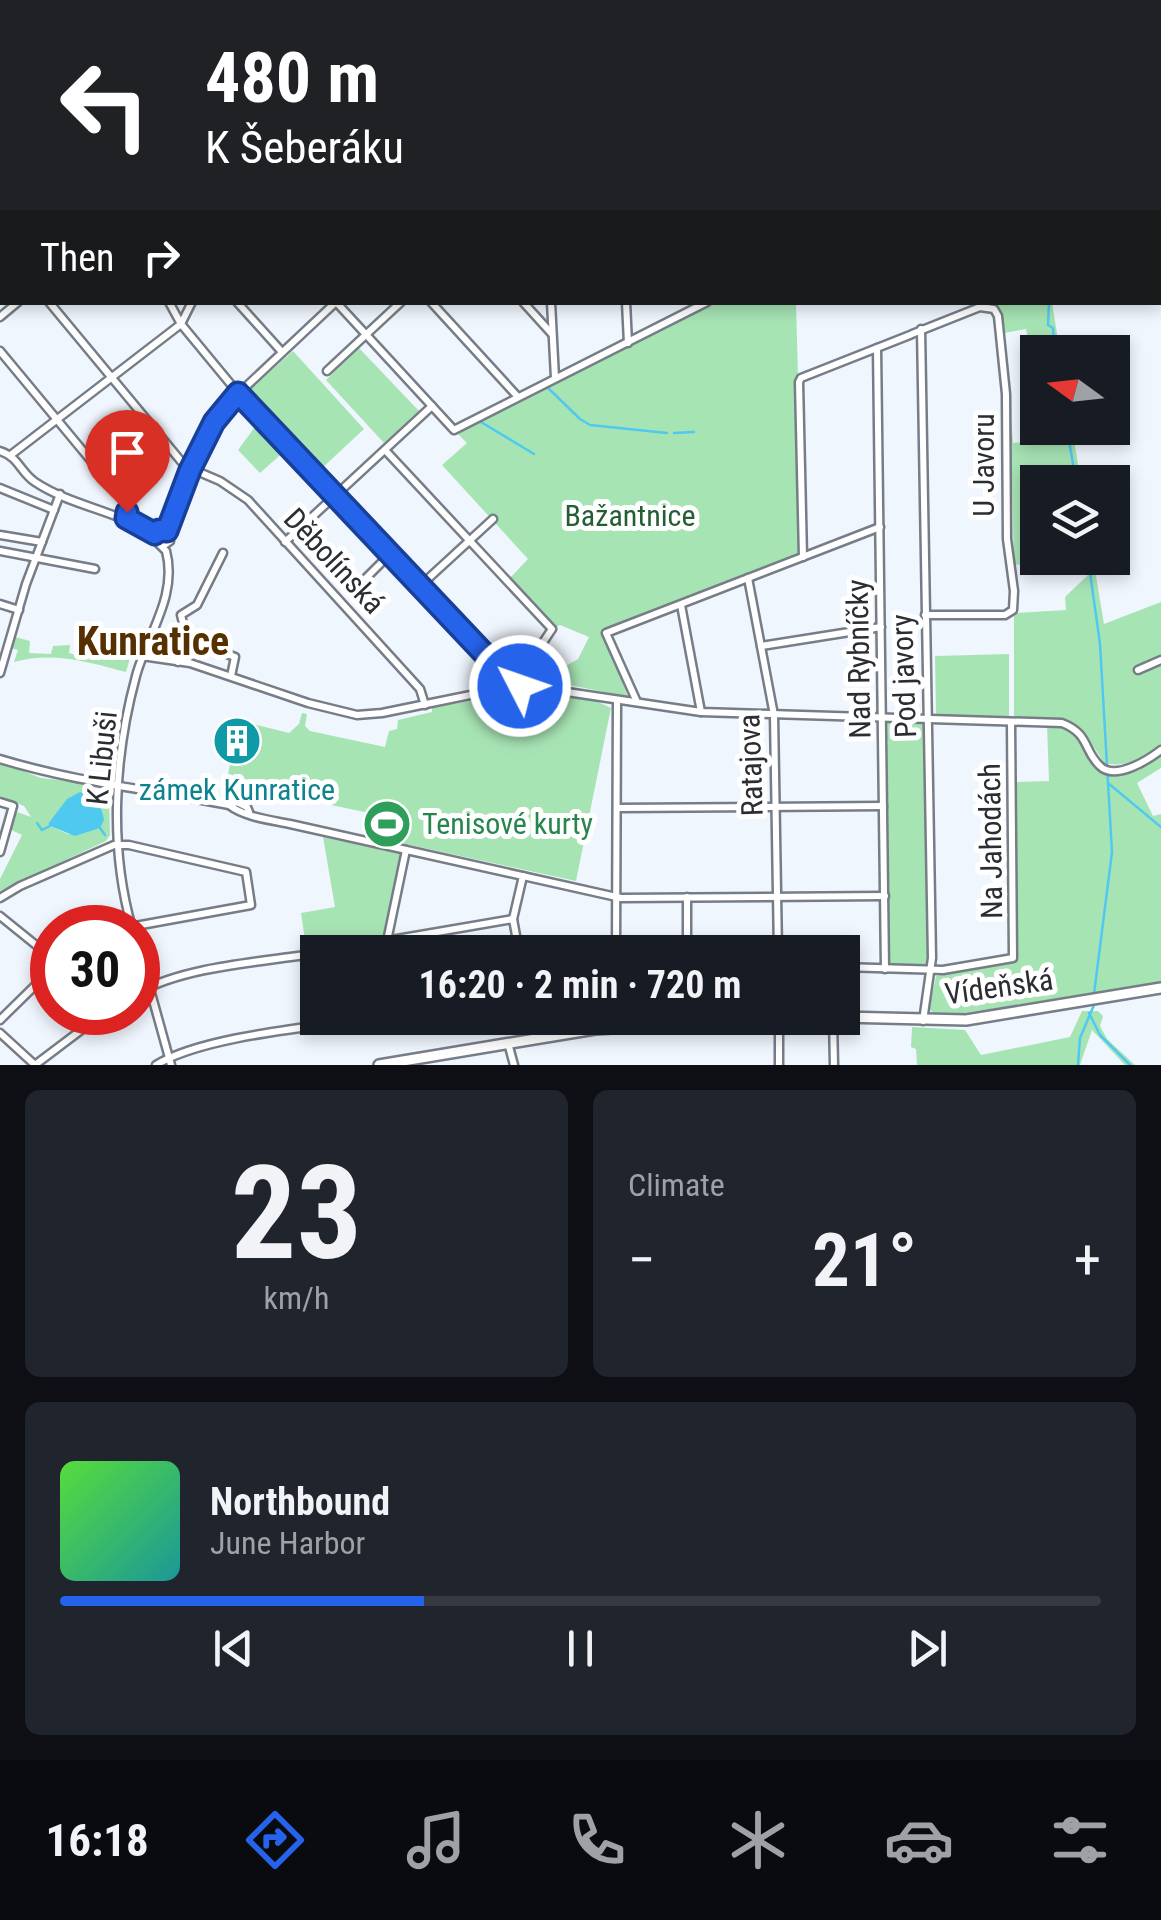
<!DOCTYPE html>
<meta charset="utf-8">
<style>
body{margin:0;font-family:"Roboto Condensed",sans-serif;background:#20242c;color:#f1f3f6;height:100vh;display:flex;flex-direction:column;font-size:38px;white-space:nowrap}
*{box-sizing:border-box;margin:0}
p{font-size:32px;color:#9ea1a6}
.icon{flex:none;width:55px;height:55px;fill:none;stroke:currentColor;stroke-width:2;stroke-linecap:round;stroke-linejoin:round}
.map{position:relative;height:1065px;overflow:hidden}
.panel{display:flex;flex-direction:column;gap:25px;padding:25px;background:#0d0f14;flex:1}
.panel>*{flex:none}
.hud{position:absolute;left:0px;top:0px;width:1162px;height:305px;box-shadow:0 5px 15px #0003;background:#202124;color:#fff;overflow:hidden}
.needle{width:65px;rotate:285deg}
.fabs{position:absolute;left:1020px;top:335px;display:grid;gap:20px}
.fabs a{display:grid;place-items:center;width:110px;height:110px;border-radius:0px;background:#171b24;box-shadow:0 5px 15px #0003;font-size:50px}
.speed{position:absolute;left:30px;top:905px;display:flex;gap:20px;font-size:50px;font-weight:700;text-align:center}
.speed>*{display:grid;place-content:center;width:130px;height:130px;border-radius:50%;background:#171b24;box-shadow:0 5px 15px #0003;line-height:1}
.speed .limit{border:15px solid #d22;background:#fff;color:#111}
.pin{position:absolute;display:grid;place-items:center;width:85px;height:85px;color:#fff;margin:-102px -42px;border-radius:50% 50% 50% 0;rotate:-45deg;box-shadow:0 0 10px #0007}
.pin .icon{rotate:45deg}
.me{position:absolute;width:110px;margin:-55px;rotate:311deg;stroke-linejoin:round;filter:drop-shadow(0 0 8px #0008)}
.turn{display:flex;align-items:center;gap:35px;height:210px;padding:0 40px;font-size:45px}
.turn .icon{width:130px;height:130px;stroke-width:2.5}
.turn b{display:block;font-size:70px;line-height:85px}
.then{display:flex;align-items:center;height:95px;padding:0 40px;background:#0003;gap:20px;font-size:38px}
.big{font-size:75px;font-weight:700;line-height:1.1}
.panel .card{flex:1;display:flex;flex-direction:column;justify-content:center;gap:15px;min-width:0;padding:0 35px;border-radius:15px;background:#20242c}
.panel .dial{align-items:center;gap:0}
.dial b{font-size:130px;line-height:1}
.song{display:flex;align-items:center;gap:30px}
.cover{width:120px;height:120px;border-radius:15px;background:linear-gradient(135deg,hsl(110 70% 55%),hsl(180 70% 35%))}
.played{height:10px;border-radius:5px;background:linear-gradient(90deg,#2563eb 35%,#363941 35%)}
.keys{display:flex;justify-content:space-around;direction:ltr}
.heat{display:flex;justify-content:space-between;align-items:center;font-size:55px;direction:ltr}
.panel .tiles{flex:1;display:grid;gap:25px;grid-template-columns:1fr 1fr}
.card:last-child{grid-column:span 2}
.trip{position:absolute;left:300px;top:935px;width:560px;height:100px;border-radius:0px;background:#171b24;box-shadow:0 5px 15px #0003;font-weight:700;line-height:100px;text-align:center}
.dock{display:flex;height:160px;justify-content:space-around;align-items:center;background:#090b0e;color:#9ea1a6}
.dock .icon{width:70px;height:70px}
.dock .selected{color:#2563eb}
.dock b{font-size:45px;color:#f1f3f6}
.map>svg:first-child{display:block}
.green{fill:#a7e4b4;fill-rule:evenodd}
.water{fill:#50c9f1}
.lines{fill:none;stroke-linecap:round;stroke-linejoin:round}
.stream{stroke:#50c9f1;stroke-width:2.5}
.minor-casing{stroke:#777d87;stroke-width:11}
.major-casing{stroke:#777d87;stroke-width:14}
.minor{stroke:#fff;stroke-width:6}
.major{stroke:#fff;stroke-width:9}
.route-casing{stroke:#184099;stroke-width:25}
.route{stroke:#2563eb;stroke-width:18}
.labels{text-anchor:middle;stroke-width:10;stroke-linejoin:round;paint-order:stroke}
.street-label{font-size:30px;fill:#2a2d31;stroke:#fff}
.park-label{font-size:30px;fill:#235e35;stroke:#fff}
.culture-label{font-size:30px;fill:#0d838f;stroke:#fff}
.leisure-label{font-size:30px;fill:#27864d;stroke:#fff;text-anchor:start}
.district-label{font-size:40px;font-weight:bold;fill:#563000;stroke:#fff}
</style>
<div class="map">
<svg width="1161" height="1065" viewBox="0 0 1161 1065">
<rect width="100%" height="100%" fill="#f0f6fe"/>
<!-- green -->
<g class="green">
<polygon points="709,303 796,303 803,557 604,635 628,697 546,680 546,677 578,659 589,637 560,625 552,629 507,581 528,559 442,465 467,443 454,430"/>
<path d="M989 303H1052L1060 352H1038L1037 379 1026 329 1004 333 1013 443 1048 439 1046 428H1072L1081 482H1038V558H1093L1104 624 1161 602V745C1146 759 1124 768 1104 763 1074 713 1070 719 1014 718V613L1066 610 1065 597 1089 574 1086 560 1014 565 1010 393 1001 313Z"/>
<polygon points="359,348 419,411 384,443 326,380"/>
<polygon points="293,351 364,429 320,470 307,460 247,397 249,390"/>
<polygon points="260,420 287,449 260,473 238,450"/>
<path d="M15 637 30 641 29 653 51 654 53 646 70 645 69 653 86 658 93 638 126 650 130 658 126 672C88 662 53 651 14 662L18 650 11 648Z"/>
<polygon points="1009,654 1009,718 936,716 935,656"/>
<polygon points="535,690 590,698 611,708 576,881 369,836 374,814 250,788 248,795 225,790 232,754 245,757 253,724 289,733 299,724 302,713 307,714 305,726 310,731 385,747 389,731 397,729 398,720 432,712 432,708 441,706"/>
<polygon points="886,723 925,723 929,963 923,967 890,965 886,744 889,743 886,742"/>
<path d="M1047 724C1094 729 1078 757 1105 773L1161 756V768L1137 783 1153 816 1161 814V983L937 1017 929 1009 936 976 1015 961 1017 955 1016 782 1049 781Z"/>
<path d="M0 762 41 778 78 782 97 795 109 798 110 835 106 841 0 891V879L22 835 9 829 17 812 31 817 24 806 0 796ZM72 796 100 828 68 834 50 826 48 824Z"/>
<polygon points="323,837 402,854 384,938 306,947 301,913 335,907"/>
<polygon points="1082,1011 1098,1011 1103,1016 1100,1026 1107,1039 1135,1065 1125,1065 1092,1030 1080,1065 917,1065 916,1049 911,1047 912,1027 965,1030 981,1055 1070,1037"/>
</g>
<!-- water -->
<path class="water" d="M80 792C94 797 102 805 104 820L100 828 75 836 50 826 48 824 67 799Z"/>
<g class="lines">
<!-- stream -->
<g class="stream">
<polyline points="102,2 103,0"/>
<polyline points="1049,302 1048,325 1053,328 1055,352"/>
<polyline points="545,385 580,419 590,425 667,433"/>
<polyline points="481,422 534,454"/>
<polyline points="467,428 545,388"/>
<polyline points="1067,428 1076,482"/>
<polyline points="674,433 694,432"/>
<polyline points="1088,558 1100,644 1112,852 1094,994"/>
<polyline points="1108,783 1161,827"/>
<polyline points="37,823 42,830 50,826"/>
<polyline points="100,828 105,835"/>
<polyline points="1089,1013 1100,1035 1130,1065"/>
<polyline points="1078,1065 1080,1038 1094,1005"/>
</g>
<!-- minor casing -->
<g class="minor-casing">
<g id="minor">
<polyline points="273,2 273,0"/>
<polyline points="426,2 428,0"/>
<polyline points="518,2 520,0"/>
<polyline points="1056,2 1057,0"/>
<polyline points="49,302 185,466 220,481 248,500 420,689 425,705"/>
<polyline points="169,302 181,324 238,393 510,681"/>
<polyline points="237,302 282,352"/>
<polyline points="336,302 454,430 707,302"/>
<polyline points="431,302 518,397"/>
<polyline points="523,302 552,334"/>
<polyline points="551,302 555,378"/>
<polyline points="626,302 628,343"/>
<polyline points="0,317 18,302"/>
<polyline points="921,329 932,958 923,1021"/>
<polyline points="912,334 980,307 994,309 998,316 1006,394 1007,539 1014,591 1013,610 1005,615 925,615"/>
<polyline points="877,348 885,969"/>
<polyline points="0,351 127,504 126,519"/>
<polyline points="327,371 401,302"/>
<polyline points="385,450 552,629 518,680"/>
<path d="M0 451C19 457 20 472 35 482 71 506 118 511 155 535"/>
<polyline points="12,454 181,324 192,302"/>
<polyline points="0,488 54,510"/>
<polyline points="0,535 42,542"/>
<polyline points="285,542 432,406"/>
<polyline points="163,546 170,541 167,531 190,470 220,411 336,302"/>
<polyline points="0,551 95,569"/>
<polyline points="803,557 799,382 801,378 910,335"/>
<polyline points="748,578 774,715 778,952"/>
<polyline points="364,580 389,555"/>
<polyline points="419,587 493,519"/>
<polyline points="0,604 19,610"/>
<polyline points="681,605 701,712"/>
<polyline points="187,639 235,657 231,676"/>
<polyline points="761,646 881,627"/>
<polyline points="142,656 190,663 308,703 357,715 382,713 510,687 516,689 520,685"/>
<polyline points="178,662 187,639 181,615 197,605 223,553"/>
<polyline points="1138,670 1161,660"/>
<polyline points="0,673 26,584 60,494"/>
<path d="M510 687V681L516 679 520 685 701 712 1062 723C1090 734 1083 750 1100 766 1115 781 1148 760 1161 750"/>
<polyline points="637,702 606,633 880,527"/>
<path d="M0 759C75 782 152 790 229 805L237 802 247 807 249 812"/>
<polyline points="0,802 13,806 0,852"/>
<path d="M229 805C244 817 271 820 290 824L621 898 885 896"/>
<polyline points="617,808 883,806"/>
<polyline points="0,898 20,886 114,845 129,845 246,872 251,905 130,927"/>
<polyline points="0,916 52,958"/>
<path d="M132 928C109 847 114 757 136 676 147 635 178 596 166 551L154 539 157 531H167"/>
<polyline points="138,946 171,1065"/>
<polyline points="321,952 513,919"/>
<polyline points="389,952 387,941 406,850"/>
<polyline points="519,952 513,919 523,876"/>
<polyline points="616,952 617,700"/>
<polyline points="687,952 687,897"/>
<polyline points="842,967 943,970 1013,958 1011,722"/>
<path d="M138 993C185 966 263 962 318 953"/>
<polyline points="779,1018 779,1065"/>
<polyline points="833,1018 834,1065"/>
<polyline points="0,1020 52,969"/>
<polyline points="0,1033 35,1065"/>
<polyline points="508,1043 514,1065"/>
<polyline points="35,1065 105,1012"/>
<path d="M156 1065C203 1036 314 1027 372 1018"/>
</g>
</g>
<!-- major casing -->
<g class="major-casing">
<g id="major">
<polyline points="842,1017 966,1020 1161,988"/>
<polyline points="379,1065 595,1029 781,1018"/>
</g>
</g>
<!-- minor -->
<use href="#minor" class="minor"/>
<!-- major -->
<use href="#major" class="major"/>
</g>
<g class="lines">
<!-- route casing -->
<g class="route-casing">
<polyline id="route" points="127,512 126,518 155,534 159,530 167,531 190,470 214,422 238,393 510,681 516,679 520,686"/>
</g>
<!-- route -->
<use href="#route" class="route"/>
</g>
<!-- icons -->
<defs>
<g id="building-disc" transform="scale(2.5)"><circle r="9.5" fill="#0f9aa8" stroke="#fff"/><path d="M-4-6H4V6H1V3H-1V6H-4ZM-2.5-4.3h1.7v1.8h-1.7ZM.8-4.3h1.7v1.8H.8ZM-2.5-1h1.7V.8h-1.7ZM.8-1h1.7V.8H.8Z" fill="#fff"/></g>
<g id="stadium-disc" transform="scale(2.5)"><circle r="9.5" fill="#2e9e5b" stroke="#fff"/><path d="M0-5a6.5 5 0 1 0 0 10a6.5 5 0 1 0 0-10ZM-3.5-1.8h7v3.6h-7Z" fill="#fff"/></g>
</defs>
<g fill-rule="evenodd">
<use href="#building-disc" x="237" y="741"/>
<use href="#stadium-disc" x="387" y="824"/>
</g>
<g class="labels">
<!-- street labels -->
<g class="street-label">
<text transform="translate(984 465) rotate(-90)" y="10">U Javoru</text>
<text transform="translate(334 561) rotate(47)" y="10">Děbolínská</text>
<text transform="translate(859 659) rotate(-91)" y="10">Nad Rybníčky</text>
<text transform="translate(904 676) rotate(-92)" y="10">Pod javory</text>
<text transform="translate(102 758) rotate(-84)" y="10">K Libuši</text>
<text transform="translate(751 765) rotate(-92)" y="10">Ratajova</text>
<text transform="translate(991 841) rotate(-91)" y="10">Na Jahodách</text>
<text transform="translate(999 987) rotate(-8)" y="10">Vídeňská</text>
</g>
<!-- park labels -->
<g class="park-label">
<text x="630" y="526">Bažantnice</text>
</g>
<!-- culture labels -->
<g class="culture-label">
<text x="237" y="800">zámek Kunratice</text>
</g>
<!-- leisure labels -->
<g class="leisure-label">
<text x="422" y="834">Tenisové kurty</text>
</g>
<!-- district labels -->
<g class="district-label">
<text x="153" y="655">Kunratice</text>
</g>
</g>
</svg>
<div class="fabs">
<a><svg class="needle" viewBox="-14 -14 28 28"><path d="M0-13l5 13h-10z" fill="#e53935"/><path d="M0 13l5-13h-10z" fill="#9ea1a6"/></svg></a>
<a><svg class="icon" aria-label="layers" viewBox="0 0 24 24"><path d="M12 4l9 5-9 5-9-5zM3 14l9 5 9-5"/></svg></a>
</div>
<div class="speed"><div class="limit">30</div></div>
<div class="pin" style="left:127px;top:512px;background:#d93025"><svg class="icon" aria-label="arrive" viewBox="0 0 24 24"><path d="M6 21V4h12l-3 4 3 4H6"/></svg></div>
<svg class="me" style="left:520px;top:686px" viewBox="-20 -20 40 40"><circle r="17" fill="#2563eb" stroke="#fff" stroke-width="3"/><path d="M0-11L8 9 0 5-8 9z" fill="#fff"/></svg>
<div class="trip">16:20 · 2 min · 720 m</div>
<div class="hud">
<div class="turn"><svg class="icon" aria-label="left" viewBox="0 0 24 24"><path d="M17 20v-9H6M10 6l-5 5 5 5"/></svg><div><b>480 m</b>K Šeberáku</div></div>
<div class="then">Then<svg class="icon" aria-label="right" viewBox="0 0 24 24"><path d="M7 20v-9h11M14 6l5 5-5 5"/></svg></div>
</div>
</div>
<section class="panel">
<div class="tiles">
<div class="card dial"><b>23</b><p>km/h</p></div>
<div class="card"><p>Climate</p>
<div class="heat"><a>−</a><b class="big">21°</b><a>+</a></div>
</div>
<div class="card">
<div class="song"><i class="cover"></i><div><b>Northbound</b><p>June Harbor</p></div></div>
<div class="played"></div>
<div class="keys"><svg class="icon" aria-label="previous" viewBox="0 0 24 24"><path d="M18 5L8 12l10 7zM5 5v14"/></svg><svg class="icon" aria-label="pause" viewBox="0 0 24 24"><path d="M8 5v14M16 5v14"/></svg><svg class="icon" aria-label="next" viewBox="0 0 24 24"><path d="M6 5l10 7-10 7zM19 5v14"/></svg></div>
</div>
</div>
</section>
<nav class="dock">
<b>16:18</b>
<svg class="icon selected" aria-label="directions" viewBox="0 0 24 24"><path d="M12 3l9 9-9 9-9-9zM9 14v-3h6M13 9l2 2-2 2"/></svg>
<svg class="icon" aria-label="music" viewBox="0 0 24 24"><path d="M9 18V5l10-2v13"/><circle cx="6" cy="18" r="3"/><circle cx="16" cy="16" r="3"/></svg>
<svg class="icon" aria-label="phone" viewBox="0 0 24 24"><path d="M5 4h4l2 5-3 2q2 4 5 5l2-3 5 2v4C11 20 4 13 5 4z"/></svg>
<svg class="icon" aria-label="climate" viewBox="0 0 24 24"><path d="M12 3v18M4 7l16 10M4 17L20 7"/></svg>
<svg class="icon" aria-label="car" viewBox="0 0 24 24"><path d="M5 17H2v-5l4-1 3-4h7l3 4 3 1v5h-3M9 17h6M6 11h13"/><circle cx="7" cy="17" r="2"/><circle cx="17" cy="17" r="2"/></svg>
<svg class="icon" aria-label="filters" viewBox="0 0 24 24"><path d="M4 7h16M4 17h16"/><circle cx="9" cy="7" r="2"/><circle cx="15" cy="17" r="2"/></svg>
</nav>
